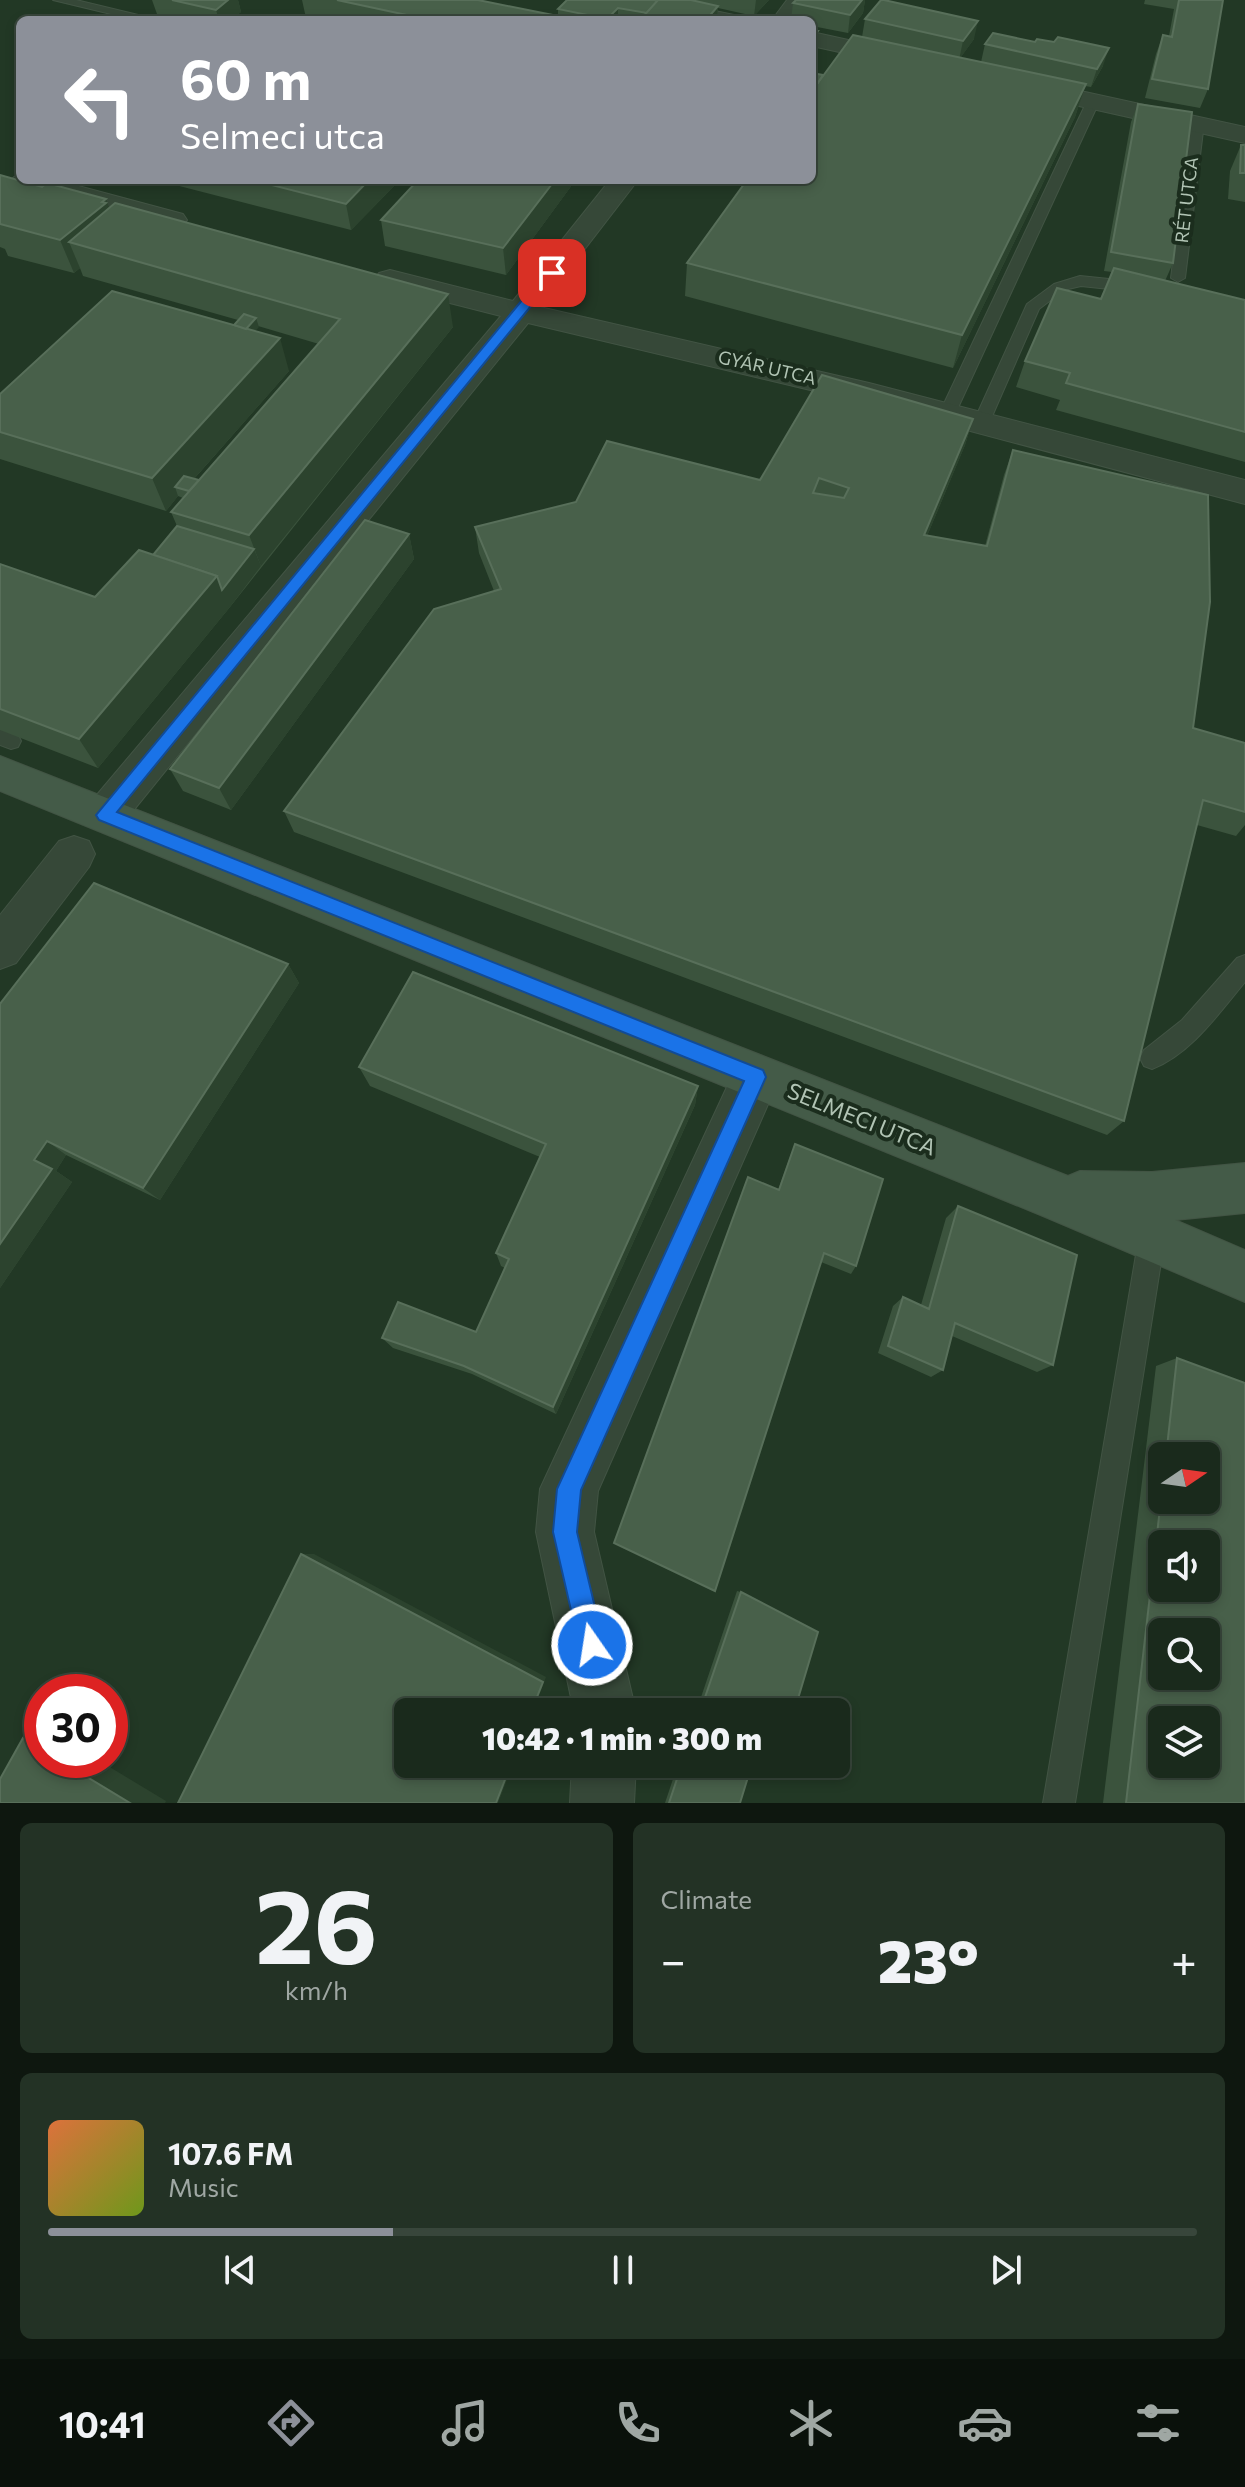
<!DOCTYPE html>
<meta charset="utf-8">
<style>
body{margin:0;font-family:Commissioner,sans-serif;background:#233225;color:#f1f3f6;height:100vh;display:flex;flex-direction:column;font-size:30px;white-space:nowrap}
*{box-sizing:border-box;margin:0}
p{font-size:26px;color:#9fa7a3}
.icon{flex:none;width:44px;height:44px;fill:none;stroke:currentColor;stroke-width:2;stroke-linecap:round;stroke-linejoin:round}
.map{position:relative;height:1803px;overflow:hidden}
.side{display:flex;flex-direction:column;gap:20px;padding:20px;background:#0e170f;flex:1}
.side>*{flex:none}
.guide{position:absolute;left:16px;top:16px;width:800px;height:168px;border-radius:12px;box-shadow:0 4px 12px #0003,0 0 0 2px #38463b;background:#8c9099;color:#fff;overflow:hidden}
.needle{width:52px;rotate:77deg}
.tools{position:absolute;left:1148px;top:1442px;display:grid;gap:16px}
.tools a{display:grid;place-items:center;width:72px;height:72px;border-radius:12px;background:#1a2a1c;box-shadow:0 4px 12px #0003,0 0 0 2px #38463b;font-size:40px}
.speed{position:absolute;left:24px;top:1674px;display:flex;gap:16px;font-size:40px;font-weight:700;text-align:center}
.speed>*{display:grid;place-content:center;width:104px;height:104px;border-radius:50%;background:#1a2a1c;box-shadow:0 4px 12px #0003,0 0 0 2px #38463b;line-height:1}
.speed .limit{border:12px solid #d22;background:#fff;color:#111}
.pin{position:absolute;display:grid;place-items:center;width:68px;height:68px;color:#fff;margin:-34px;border-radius:16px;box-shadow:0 4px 12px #0006}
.me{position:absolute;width:88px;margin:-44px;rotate:347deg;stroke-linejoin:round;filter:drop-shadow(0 0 6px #0008)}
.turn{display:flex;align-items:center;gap:28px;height:168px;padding:0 32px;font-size:36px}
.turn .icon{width:104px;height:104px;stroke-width:2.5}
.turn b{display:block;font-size:56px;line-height:68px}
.big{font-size:60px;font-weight:800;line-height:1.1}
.side .card{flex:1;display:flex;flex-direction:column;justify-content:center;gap:12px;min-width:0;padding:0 28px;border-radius:12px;background:#233225}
.side .dial{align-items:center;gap:0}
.dial b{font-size:104px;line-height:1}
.song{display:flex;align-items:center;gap:24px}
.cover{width:96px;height:96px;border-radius:12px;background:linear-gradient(135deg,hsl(20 70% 55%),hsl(80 70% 35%))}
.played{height:8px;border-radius:4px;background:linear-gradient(90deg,#8c9099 30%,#38463b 30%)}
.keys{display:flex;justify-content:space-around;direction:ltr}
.heat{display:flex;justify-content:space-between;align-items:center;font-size:44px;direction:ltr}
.side .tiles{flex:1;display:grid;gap:20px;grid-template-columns:1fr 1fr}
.card:last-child{grid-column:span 2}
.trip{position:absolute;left:394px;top:1698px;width:456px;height:80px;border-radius:12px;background:#1a2a1c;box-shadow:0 4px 12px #0003,0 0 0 2px #38463b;font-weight:800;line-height:80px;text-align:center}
.menu{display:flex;height:128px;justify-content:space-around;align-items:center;background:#0a110b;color:#9fa7a3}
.menu .icon{width:56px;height:56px}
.menu .on{color:#8c9099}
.menu b{font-size:36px;color:#f1f3f6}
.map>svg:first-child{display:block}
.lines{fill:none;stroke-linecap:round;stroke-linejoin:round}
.lane-casing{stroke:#425444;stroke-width:2}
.street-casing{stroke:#425444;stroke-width:2}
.secondary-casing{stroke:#425444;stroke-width:2}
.lane{fill:#364838;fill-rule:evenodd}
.street{fill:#364838;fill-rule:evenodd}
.secondary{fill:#445b48;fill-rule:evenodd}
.wall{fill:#3b533d;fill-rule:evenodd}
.shaded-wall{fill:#2c432e}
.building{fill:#48604a;stroke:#586f5a;stroke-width:2;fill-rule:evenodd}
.route{fill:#1a73e8;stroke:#114b97;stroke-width:2}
.labels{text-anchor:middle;stroke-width:8;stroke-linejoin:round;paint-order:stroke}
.far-street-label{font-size:18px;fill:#b1c4b4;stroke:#1b2d1d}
.street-label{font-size:22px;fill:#b1c4b4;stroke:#1b2d1d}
</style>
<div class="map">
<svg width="1245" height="1803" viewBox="0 0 1245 1803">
<rect width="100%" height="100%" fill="#223825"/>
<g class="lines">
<!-- lane casing -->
<g class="lane-casing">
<g id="lane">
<polygon points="53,0 76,0 159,20 136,20"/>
<polygon points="1088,99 1099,102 956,412 954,416 942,416 940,412"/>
<polygon points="1197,119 1204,123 1185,278 1178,282 1171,278 1190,123"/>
<polygon points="1080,276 1138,282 1146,287 1138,292 1081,286 1064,290 1039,309 990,421 982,426 976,425 974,421 1027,304 1054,284"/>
<polygon points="0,729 18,735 21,741 18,747 11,749 0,745"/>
<path d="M1245 955V982C1219 1013 1191 1054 1152 1069L1144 1066 1140 1058 1144 1050 1182 1020 1237 958Z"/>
<polygon points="1152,1224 1161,1228 1165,1237 1075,1803 1043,1803 1139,1237 1143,1228"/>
</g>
</g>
<!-- street casing -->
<g class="street-casing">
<g id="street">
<polygon points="615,0 662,0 734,15 737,20 690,20 619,5"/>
<polygon points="787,0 811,0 796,20 772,20"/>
<polygon points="812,32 912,54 915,59 912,64 903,66 812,46"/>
<polygon points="1021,78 1245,127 1245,143 1012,91 1008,86 1012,81"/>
<polygon points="20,173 20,180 56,180 183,214 187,220 183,226 173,229 14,186 10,180"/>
<polygon points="610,180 638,180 540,307 869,383 1245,480 1245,504 869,404 528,323 120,827 105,832 90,827 84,815 90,803 501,316 379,285 375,279 379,273 390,270 513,301"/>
<polygon points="74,836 89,841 95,854 89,867 16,963 0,969 0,915 59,841"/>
<polygon points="756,1054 773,1061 780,1077 598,1491 594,1532 636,1712 574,1712 536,1532 540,1489 739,1061"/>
<polygon points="572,1764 636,1764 634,1803 570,1803"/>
</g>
</g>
<!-- secondary casing -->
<g class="secondary-casing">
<polygon id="secondary" points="0,756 1068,1176 1080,1171 1152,1172 1245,1163 1245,1213 1175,1220 1245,1250 1245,1302 1043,1216 0,791"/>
</g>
<!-- lane -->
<use href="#lane" class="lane"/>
<!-- street -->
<use href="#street" class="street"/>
<!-- secondary -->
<use href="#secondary" class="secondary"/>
</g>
<!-- wall -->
<g class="wall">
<polygon points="152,0 238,0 241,12 230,20 186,20 157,14"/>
<polygon points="302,0 478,0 558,16 558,9 658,0 769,0 754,16 718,8 717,20 316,20 306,18"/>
<polygon points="796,0 865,0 863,13 848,33 812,26 812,20 791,20 793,3"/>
<polygon points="1145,0 1223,0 1208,89 1200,108 1145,98 1156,54 1163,35 1169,36 1174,9 1144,4"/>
<polygon points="865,19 974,39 960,58 981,62 985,44 1103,66 1091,87 1085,86 1075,117 953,368 685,296 687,263 823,75 862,37"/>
<polygon points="1138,104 1173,263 1165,281 1245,300 1245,462 1056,410 1060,400 1016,387 1025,361 1101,299 1112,272 1104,271 1131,122"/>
<polygon points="1241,145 1245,145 1245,202 1228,199 1230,171"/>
<path d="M0 175 109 208 453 327 230 607 98 768 0 730V564L95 597 153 555 177 526 171 512 183 498 178 496 166 511 0 459V394L234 325 238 320 83 276 80 268 74 273 8 256 5 249 0 247ZM258 326 319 344 199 480 194 479 289 371 255 331Z"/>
<polygon points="156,180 399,180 399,181 351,230"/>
<polygon points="418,180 572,180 572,185 506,275 385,246 381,220"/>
<polygon points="973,419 965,445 927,536 985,546 1004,475 1013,450 1193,728 1245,743 1245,825 1236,836 1197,825 1124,1121 1107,1135 294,832 284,811 494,591 479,553 475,527 760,480"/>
<polygon points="409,534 414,559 231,810 183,791 170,769"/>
<polygon points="288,964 299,983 160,1200 66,1155 56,1171 72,1182 0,1288 0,1004"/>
<polygon points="359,1067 698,1086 695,1105 556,1414 472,1374 393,1348 382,1338 476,1332 505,1268 501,1266 496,1253 540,1157 370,1086"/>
<polygon points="791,1154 856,1266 851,1274 821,1262 778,1190"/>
<polygon points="958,1206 1053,1365 1037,1372 952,1336 943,1370 931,1377 878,1353 893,1306 903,1297 921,1305 946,1218"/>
<path d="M1177 1358 1245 1383V1803H1103L1156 1366ZM1162 1456H1206V1500H1162ZM1162 1544H1206V1588H1162ZM1162 1632H1206V1676H1162ZM1162 1720H1206V1764H1162Z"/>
<polygon points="737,1591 741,1592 794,1712 696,1712"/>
<polygon points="678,1764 752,1764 740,1803 665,1803"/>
</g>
<!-- shaded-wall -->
<g class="shaded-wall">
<polygon points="228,0 238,0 241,12 230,20 219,20 216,10"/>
<polygon points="756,0 769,0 754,16"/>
<polygon points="862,0 865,0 863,13 848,33 850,15"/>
<polygon points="718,6 717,20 706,20"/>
<polygon points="618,8 618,20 607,20 607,19"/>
<polygon points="978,21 974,39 959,60 963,41"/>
<polygon points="818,31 815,49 812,53 812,38"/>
<polygon points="1109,48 1103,66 1091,87 1097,69"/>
<polygon points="1086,84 1075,117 953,368 962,335"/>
<polygon points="369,180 399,181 351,230 346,204"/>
<polygon points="555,180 572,180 572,185 506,275 503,248"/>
<polygon points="106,199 118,232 69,242 80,268 74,273 60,240"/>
<polygon points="448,294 453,327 261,566 249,535"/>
<polygon points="256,318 259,327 233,356 230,346"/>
<polygon points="280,338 289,371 184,490 175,487 178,496 166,511 152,478"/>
<polygon points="973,419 965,445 917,560 924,535"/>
<polygon points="409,534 414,559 231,810 219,788"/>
<polygon points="254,549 261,566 230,607 98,768 79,739 217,576"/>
<polygon points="288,964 299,983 160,1200 143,1188"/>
<polygon points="698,1086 695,1105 556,1414 553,1407"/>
<polygon points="47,1141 66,1155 56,1171 72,1182 0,1288 0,1244 34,1160"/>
<polygon points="301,1554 314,1554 546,1677 533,1712"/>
<polygon points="42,1732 42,1750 23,1738"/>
<polygon points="59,1760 98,1760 166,1801 165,1803 130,1803"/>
<polygon points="511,1764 513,1764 498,1803 496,1803"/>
</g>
<!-- building -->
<g class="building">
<polygon points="172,0 228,0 216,10"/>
<polygon points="337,0 478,0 578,20 430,20"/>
<polygon points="567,0 654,0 658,1 647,13 618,8 607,19 558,9"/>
<polygon points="658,0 691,0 718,6 706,20 640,20"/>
<polygon points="796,0 862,0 850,15 793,3"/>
<polygon points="881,0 884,0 978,21 963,41 865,19"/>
<polygon points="1179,0 1223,0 1208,89 1152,79 1163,35 1172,37"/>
<polygon points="812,30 818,31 812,38"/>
<polygon points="993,33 1035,42 1037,39 1054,42 1058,37 1109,48 1097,69 985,44"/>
<polygon points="853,35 1086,84 962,335 687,263 747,180 812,180 812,91"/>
<polygon points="812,73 823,75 813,90 812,90"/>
<polygon points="1138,104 1192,112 1173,263 1111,252"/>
<polygon points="1241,145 1245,145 1245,173 1240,173"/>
<polygon points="0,175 42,187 47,183 106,199 102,202 106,203 60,240 0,224"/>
<polygon points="252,180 369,180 346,204"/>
<polygon points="418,180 555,180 503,248 381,220"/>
<polygon points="115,203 448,294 249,535 171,512 340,319 69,242"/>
<polygon points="1114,268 1245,300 1245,432 1066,383 1070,373 1025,361 1057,288 1101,299"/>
<polygon points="112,291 280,338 152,478 0,432 0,394"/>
<polygon points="244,314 256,318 246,329 234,325"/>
<path d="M822 375 973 419 924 535 987 546 1013 450 1208 495 1210 602 1193 728 1245 743V812L1203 800 1124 1121 284 811 434 609 501 589 475 527 576 502 607 441 760 480ZM819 478 849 488 844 498 813 493Z"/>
<polygon points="184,476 199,480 189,491 175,487"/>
<polygon points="365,520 409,534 219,788 170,769"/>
<polygon points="177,526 254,549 222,590 217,576 153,555"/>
<polygon points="139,550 217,576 79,739 0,709 0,564 95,597"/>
<polygon points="94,883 288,964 143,1188 47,1141 34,1160 52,1169 0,1244 0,1004"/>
<polygon points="413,972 698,1086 553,1407 464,1366 382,1338 398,1302 476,1332 509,1259 496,1253 546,1144 359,1067"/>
<polygon points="795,1144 883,1179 856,1266 824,1253 715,1591 614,1543 748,1177 779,1190"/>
<polygon points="958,1206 1077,1255 1053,1365 955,1323 943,1370 888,1346 903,1297 929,1309"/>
<path d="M1177 1358 1245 1383V1803H1126L1162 1491V1500H1206V1456H1166ZM1162 1544H1206V1588H1162ZM1162 1632H1206V1676H1162ZM1162 1720H1206V1764H1162Z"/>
<polygon points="301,1554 543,1682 531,1712 408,1712 408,1764 511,1764 496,1803 178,1803"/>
<polygon points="741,1592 818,1632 794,1712 700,1712"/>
<polygon points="23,1738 42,1750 42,1760 59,1760 130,1803 0,1803 0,1779"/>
<polygon points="682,1764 752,1764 740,1803 669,1803"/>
</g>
<!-- route -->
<polygon class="route" points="547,270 558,273 117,812 763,1070 766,1077 581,1490 577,1532 604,1645 600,1654 592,1658 583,1654 579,1645 553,1532 557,1489 744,1081 99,820 96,815"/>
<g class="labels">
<!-- far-street labels -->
<g class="far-street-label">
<text transform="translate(1187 200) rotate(-83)" y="6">RÉT UTCA</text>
<text transform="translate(767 368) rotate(13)" y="6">GYÁR UTCA</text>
</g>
<!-- street labels -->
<g class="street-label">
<text transform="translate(862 1119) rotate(22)" y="8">SELMECI UTCA</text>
</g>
</g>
</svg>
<div class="tools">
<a><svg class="needle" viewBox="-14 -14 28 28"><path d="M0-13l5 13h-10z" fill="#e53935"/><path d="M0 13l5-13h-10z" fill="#9fa7a3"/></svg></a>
<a><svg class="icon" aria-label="sound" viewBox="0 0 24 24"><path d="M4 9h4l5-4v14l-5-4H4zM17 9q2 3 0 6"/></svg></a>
<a><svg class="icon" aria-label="search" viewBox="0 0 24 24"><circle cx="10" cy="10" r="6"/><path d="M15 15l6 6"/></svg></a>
<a><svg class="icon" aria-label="layers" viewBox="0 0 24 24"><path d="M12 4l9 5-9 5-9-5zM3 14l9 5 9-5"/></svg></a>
</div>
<div class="speed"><div class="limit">30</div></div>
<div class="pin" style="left:552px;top:273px;background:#d93025"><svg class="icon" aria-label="arrive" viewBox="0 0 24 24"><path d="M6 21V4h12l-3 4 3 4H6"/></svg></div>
<svg class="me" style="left:592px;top:1645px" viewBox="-20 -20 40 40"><circle r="17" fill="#1a73e8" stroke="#fff" stroke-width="3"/><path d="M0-11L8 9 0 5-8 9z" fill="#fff"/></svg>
<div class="trip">10:42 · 1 min · 300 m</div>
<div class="guide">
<div class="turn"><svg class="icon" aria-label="left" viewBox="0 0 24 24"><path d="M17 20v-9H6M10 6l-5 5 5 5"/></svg><div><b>60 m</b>Selmeci utca</div></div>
</div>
</div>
<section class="side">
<div class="tiles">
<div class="card dial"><b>26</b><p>km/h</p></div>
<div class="card"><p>Climate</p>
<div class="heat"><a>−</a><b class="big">23°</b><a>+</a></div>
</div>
<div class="card">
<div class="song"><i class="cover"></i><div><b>107.6 FM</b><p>Music</p></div></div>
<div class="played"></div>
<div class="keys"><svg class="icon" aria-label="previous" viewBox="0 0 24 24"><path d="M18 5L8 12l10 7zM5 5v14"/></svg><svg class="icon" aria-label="pause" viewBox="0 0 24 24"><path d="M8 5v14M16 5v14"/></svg><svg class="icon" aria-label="next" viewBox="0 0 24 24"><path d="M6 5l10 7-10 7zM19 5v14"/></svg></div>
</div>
</div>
</section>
<nav class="menu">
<b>10:41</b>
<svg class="icon on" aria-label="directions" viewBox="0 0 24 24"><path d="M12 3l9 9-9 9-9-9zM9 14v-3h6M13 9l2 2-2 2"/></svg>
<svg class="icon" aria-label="music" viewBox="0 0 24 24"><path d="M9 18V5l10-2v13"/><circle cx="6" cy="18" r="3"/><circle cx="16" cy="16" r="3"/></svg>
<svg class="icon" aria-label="phone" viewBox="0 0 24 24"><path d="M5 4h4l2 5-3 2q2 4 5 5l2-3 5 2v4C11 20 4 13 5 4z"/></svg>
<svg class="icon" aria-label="climate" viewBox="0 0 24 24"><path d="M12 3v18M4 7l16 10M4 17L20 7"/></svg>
<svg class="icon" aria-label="car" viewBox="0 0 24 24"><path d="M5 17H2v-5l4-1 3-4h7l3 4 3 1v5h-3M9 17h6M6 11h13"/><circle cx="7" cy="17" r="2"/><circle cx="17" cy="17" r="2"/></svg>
<svg class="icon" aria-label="filters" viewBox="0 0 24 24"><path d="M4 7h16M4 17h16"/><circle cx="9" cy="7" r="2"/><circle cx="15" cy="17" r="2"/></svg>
</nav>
